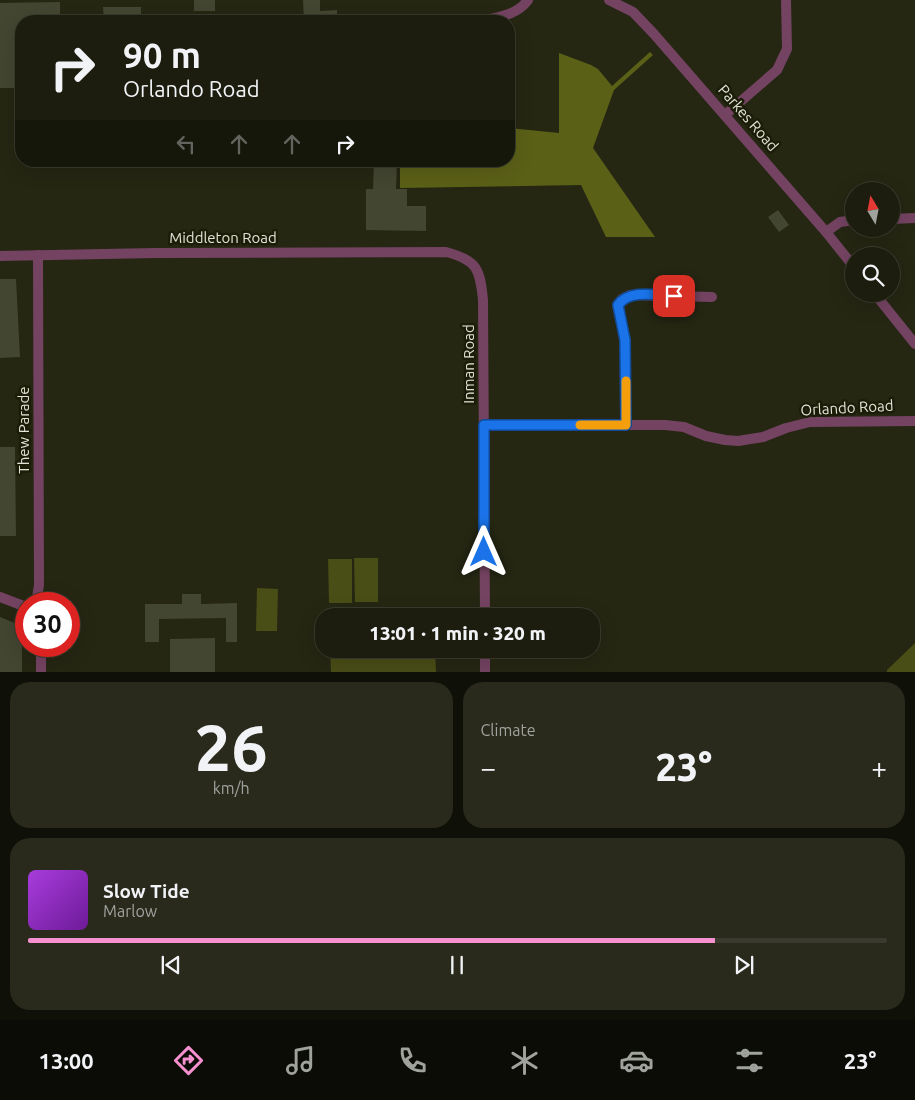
<!DOCTYPE html>
<meta charset="utf-8">
<style>
body{margin:0;font-family:Ubuntu,sans-serif;background:#292a1c;color:#f1f3f6;height:100vh;display:flex;flex-direction:column;font-size:19px;white-space:nowrap}
*{box-sizing:border-box;margin:0}
p{font-size:16px;color:#a0a29e}
.icon{flex:none;width:28px;height:28px;fill:none;stroke:currentColor;stroke-width:2;stroke-linecap:round;stroke-linejoin:round}
.map{position:relative;height:672px;overflow:hidden}
.side{display:flex;flex-direction:column;gap:10px;padding:10px;background:#0f1008;flex:1}
.side>*{flex:none}
.banner{position:absolute;left:15px;top:15px;width:500px;height:152px;border-radius:20px;box-shadow:0 5px 20px #0002,0 0 0 1px #3a3b2e;background:#1c1d0e;color:#f1f3f6;overflow:hidden}
.needle{width:32px;rotate:350deg}
.tools{position:absolute;left:845px;top:182px;display:grid;gap:10px}
.tools a{display:grid;place-items:center;width:55px;height:55px;border-radius:50%;background:#1c1d0e;box-shadow:0 5px 20px #0002,0 0 0 1px #3a3b2e;font-size:25px}
.speed{position:absolute;left:15px;top:592px;display:flex;gap:10px;font-size:25px;font-weight:700;text-align:center}
.speed>*{display:grid;place-content:center;width:65px;height:65px;border-radius:50%;background:#1c1d0e;box-shadow:0 5px 20px #0002,0 0 0 1px #3a3b2e;line-height:1}
.speed .limit{border:8px solid #d22;background:#fff;color:#111}
.pin{position:absolute;display:grid;place-items:center;width:42px;height:42px;color:#fff;margin:-21px;border-radius:10px;box-shadow:0 2px 8px #0006}
.me{position:absolute;width:55px;margin:-28px;rotate:0deg;stroke-linejoin:round;filter:drop-shadow(0 0 4px #0008)}
.turn{display:flex;align-items:center;gap:18px;height:105px;padding:0 25px;font-size:22px}
.turn .icon{width:65px;height:65px;stroke-width:2.5}
.turn b{display:block;font-size:35px;line-height:42px}
.lanes{display:flex;align-items:center;height:48px;padding:0 25px;background:#0003;justify-content:center;gap:25px;direction:ltr}
.lanes .off{opacity:.35}
.big{font-size:38px;font-weight:800;line-height:1.1}
.side .tile{flex:1;display:flex;flex-direction:column;justify-content:center;gap:8px;min-width:0;padding:0 18px;border-radius:20px;background:#292a1c}
.side .dial{align-items:center;gap:0}
.dial b{font-size:65px;line-height:1}
.song{display:flex;align-items:center;gap:15px}
.cover{width:60px;height:60px;border-radius:8px;background:linear-gradient(135deg,hsl(280 70% 55%),hsl(280 70% 35%))}
.played{height:5px;border-radius:2px;background:linear-gradient(90deg,#f690cf 80%,#3a3b2e 80%)}
.keys{display:flex;justify-content:space-around;direction:ltr}
.heat{display:flex;justify-content:space-between;align-items:center;font-size:28px;direction:ltr}
.side .tiles{flex:1;display:grid;gap:10px;grid-template-columns:1fr 1fr}
.tile:last-child{grid-column:span 2}
.trip{position:absolute;left:315px;top:608px;width:285px;height:50px;border-radius:20px;background:#1c1d0e;box-shadow:0 5px 20px #0002,0 0 0 1px #3a3b2e;font-weight:800;line-height:50px;text-align:center}
.tabs{display:flex;height:80px;justify-content:space-around;align-items:center;background:#0b0c06;color:#a0a29e}
.tabs .icon{width:35px;height:35px}
.tabs .on{color:#f690cf}
.tabs b{font-size:22px;color:#f1f3f6}
.map>svg:first-child{display:block}
.green{fill:#494d16}
.forest{fill:#5b6017}
.building{fill:#434631}
.lines{fill:none;stroke-linecap:round;stroke-linejoin:round}
.minor{stroke:#744362;stroke-width:10}
.route-casing{stroke:#114b97;stroke-width:12}
.route{stroke:#1a73e8;stroke-width:9}
.slow{stroke:#f59e0b;stroke-width:9}
.labels{text-anchor:middle;stroke-width:5;stroke-linejoin:round;paint-order:stroke}
.street-label{font-size:15px;fill:#e1e3d6;stroke:#1b1d09}
</style>
<div class="map">
<svg width="915" height="673" viewBox="0 0 915 673">
<rect width="100%" height="100%" fill="#252713"/>
<!-- green -->
<g class="green">
<polygon points="354,558 378,558 378,602 355,602"/>
<polygon points="328,559 352,559 352,603 329,603"/>
<polygon points="257,588 278,589 277,631 256,631"/>
<polygon points="915,643 915,672 887,672 887,670"/>
<polygon points="330,649 435,649 436,672 331,672"/>
</g>
<!-- forest -->
<polygon class="forest" points="650,52 653,55 614,90 593,148 655,237 606,237 581,185 400,188 400,161 509,161 509,128 559,133 559,53 591,65 598,69 612,86"/>
<!-- building -->
<g class="building">
<rect x="194" y="0" width="21" height="11"/>
<polygon points="303,0 320,0 320,11 337,10 337,21 304,21"/>
<polygon points="60,2 60,21 21,21 21,88 0,88 0,3"/>
<polygon points="103,7 141,7 141,21 104,21"/>
<polygon points="374,161 397,161 396,189 407,189 407,206 426,206 426,231 366,230 366,189 373,189"/>
<polygon points="778,210 789,225 779,232 768,217"/>
<polygon points="0,279 16,279 20,357 0,358"/>
<polygon points="0,447 15,447 16,536 0,536"/>
<polygon points="182,594 201,594 201,604 237,603 237,642 226,642 226,618 159,619 159,642 145,642 145,604 182,604"/>
<polygon points="0,617 22,626 22,673 0,673"/>
<polygon points="215,638 215,673 170,673 170,639"/>
</g>
<g class="lines">
<!-- minor -->
<g class="minor">
<polyline points="609,0 633,12 654,34 826,232 854,267"/>
<path d="M482 21C499 17 517 15 528 0"/>
<polyline points="725,115 777,70 787,49 786,0"/>
<polyline points="891,219 915,218"/>
<polyline points="826,232 840,222 854,220"/>
<path d="M0 256 155 253 446 252C477 260 480 269 483 300L485 616"/>
<polyline points="875,294 915,344"/>
<polyline points="484,425 665,425 684,427 706,436 725,440 738,441 763,437 786,428 810,422 915,421"/>
<polyline points="626,425 625,341 617,305 622,299 630,295 712,297"/>
<polyline points="0,597 26,607"/>
<polyline points="36,604 39,585 38,255"/>
<polyline points="41,646 41,673"/>
<polyline points="485,649 485,673"/>
</g>
</g>
<g class="lines">
<!-- route casing -->
<g class="route-casing">
<path id="route" d="M484 552V425H626L625 340 618 305C629 289 656 295 674 296"/>
</g>
<!-- route -->
<use href="#route" class="route"/>
<!-- slow -->
<polyline class="slow" points="580,425 626,425 626,381"/>
</g>
<g class="labels">
<!-- street labels -->
<g class="street-label">
<text transform="translate(748 118) rotate(49)" y="5">Parkes Road</text>
<text x="223" y="243">Middleton Road</text>
<text transform="translate(469 364) rotate(-90)" y="5">Inman Road</text>
<text transform="translate(847 408) rotate(-3)" y="5">Orlando Road</text>
<text transform="translate(24 430) rotate(-90)" y="5">Thew Parade</text>
</g>
</g>
</svg>
<div class="tools">
<a><svg class="needle" viewBox="-14 -14 28 28"><path d="M0-13l5 13h-10z" fill="#e53935"/><path d="M0 13l5-13h-10z" fill="#a0a29e"/></svg></a>
<a><svg class="icon" aria-label="search" viewBox="0 0 24 24"><circle cx="10" cy="10" r="6"/><path d="M15 15l6 6"/></svg></a>
</div>
<div class="speed"><div class="limit">30</div></div>
<div class="pin" style="left:674px;top:296px;background:#d93025"><svg class="icon" aria-label="arrive" viewBox="0 0 24 24"><path d="M6 21V4h12l-3 4 3 4H6"/></svg></div>
<svg class="me" style="left:484px;top:552px" viewBox="-20 -20 40 40"><path d="M0-17L14 15 0 8-14 15z" fill="#1a73e8" stroke="#fff" stroke-width="4"/></svg>
<div class="trip">13:01 · 1 min · 320 m</div>
<div class="banner">
<div class="turn"><svg class="icon" aria-label="right" viewBox="0 0 24 24"><path d="M7 20v-9h11M14 6l5 5-5 5"/></svg><div><b>90 m</b>Orlando Road</div></div>
<div class="lanes"><svg class="icon off" aria-label="left" viewBox="0 0 24 24"><path d="M17 20v-9H6M10 6l-5 5 5 5"/></svg><svg class="icon off" aria-label="ahead" viewBox="0 0 24 24"><path d="M12 20V5M6 11l6-6 6 6"/></svg><svg class="icon off" aria-label="ahead" viewBox="0 0 24 24"><path d="M12 20V5M6 11l6-6 6 6"/></svg><svg class="icon" aria-label="right" viewBox="0 0 24 24"><path d="M7 20v-9h11M14 6l5 5-5 5"/></svg></div>
</div>
</div>
<section class="side">
<div class="tiles">
<div class="tile dial"><b>26</b><p>km/h</p></div>
<div class="tile"><p>Climate</p>
<div class="heat"><a>−</a><b class="big">23°</b><a>+</a></div>
</div>
<div class="tile">
<div class="song"><i class="cover"></i><div><b>Slow Tide</b><p>Marlow</p></div></div>
<div class="played"></div>
<div class="keys"><svg class="icon" aria-label="previous" viewBox="0 0 24 24"><path d="M18 5L8 12l10 7zM5 5v14"/></svg><svg class="icon" aria-label="pause" viewBox="0 0 24 24"><path d="M8 5v14M16 5v14"/></svg><svg class="icon" aria-label="next" viewBox="0 0 24 24"><path d="M6 5l10 7-10 7zM19 5v14"/></svg></div>
</div>
</div>
</section>
<nav class="tabs">
<b>13:00</b>
<svg class="icon on" aria-label="directions" viewBox="0 0 24 24"><path d="M12 3l9 9-9 9-9-9zM9 14v-3h6M13 9l2 2-2 2"/></svg>
<svg class="icon" aria-label="music" viewBox="0 0 24 24"><path d="M9 18V5l10-2v13"/><circle cx="6" cy="18" r="3"/><circle cx="16" cy="16" r="3"/></svg>
<svg class="icon" aria-label="phone" viewBox="0 0 24 24"><path d="M5 4h4l2 5-3 2q2 4 5 5l2-3 5 2v4C11 20 4 13 5 4z"/></svg>
<svg class="icon" aria-label="climate" viewBox="0 0 24 24"><path d="M12 3v18M4 7l16 10M4 17L20 7"/></svg>
<svg class="icon" aria-label="car" viewBox="0 0 24 24"><path d="M5 17H2v-5l4-1 3-4h7l3 4 3 1v5h-3M9 17h6M6 11h13"/><circle cx="7" cy="17" r="2"/><circle cx="17" cy="17" r="2"/></svg>
<svg class="icon" aria-label="filters" viewBox="0 0 24 24"><path d="M4 7h16M4 17h16"/><circle cx="9" cy="7" r="2"/><circle cx="15" cy="17" r="2"/></svg>
<b>23°</b>
</nav>
